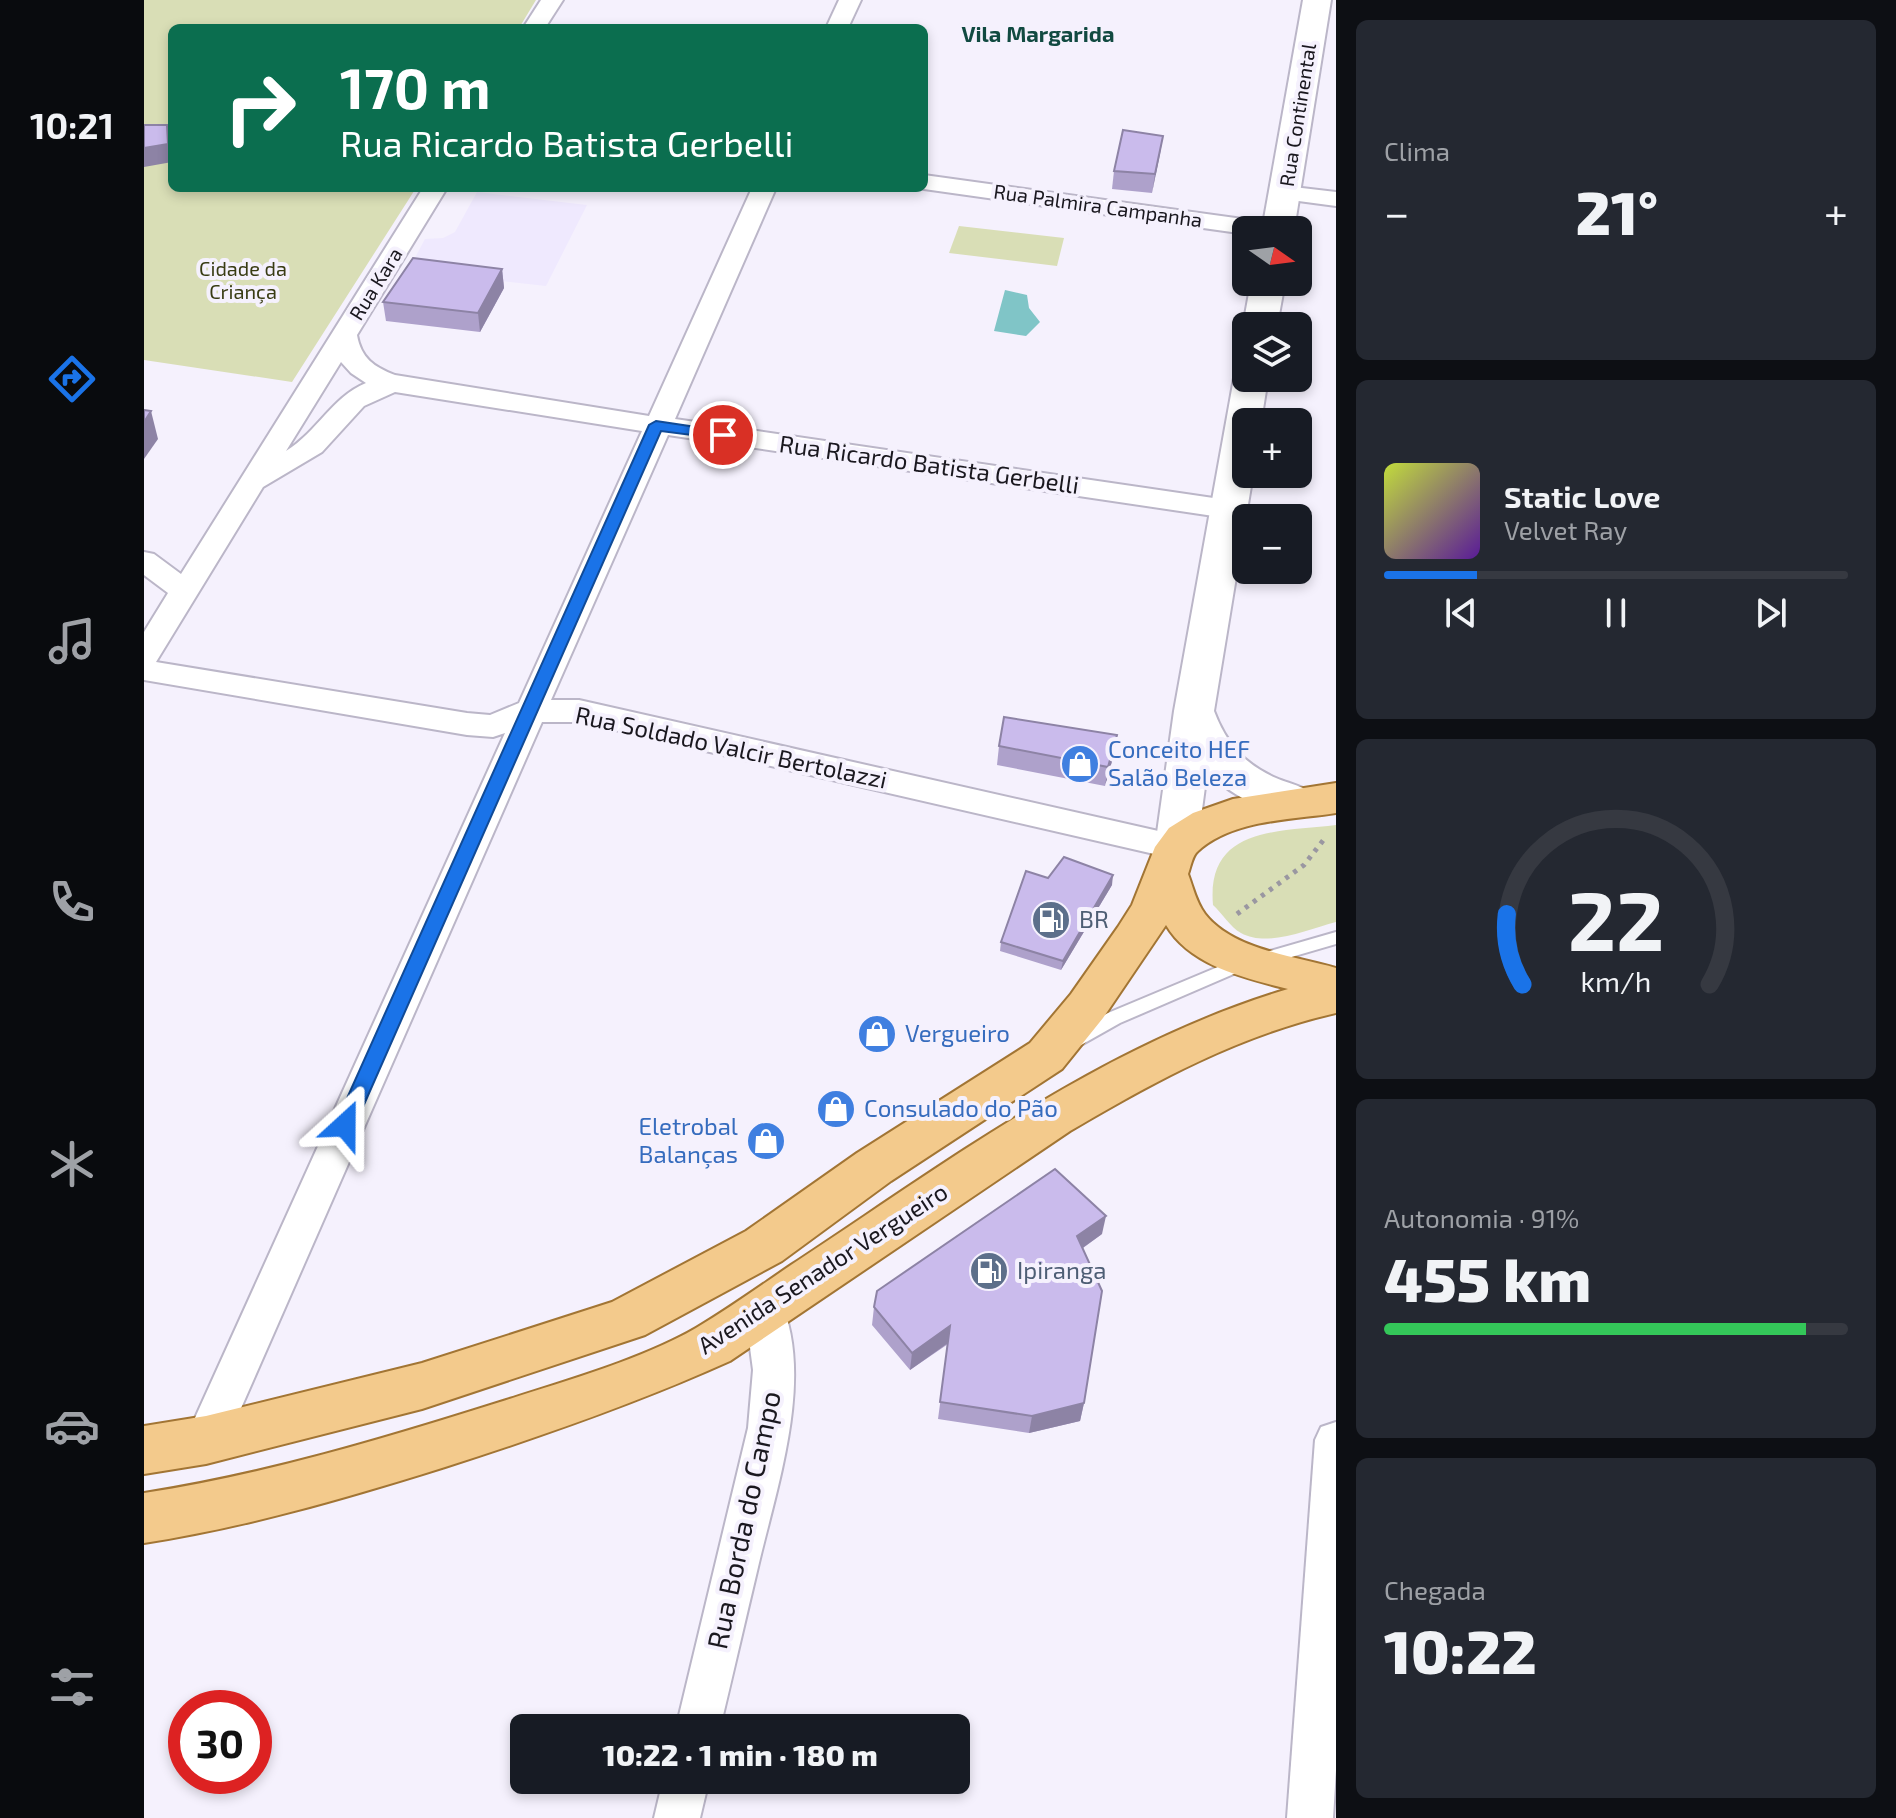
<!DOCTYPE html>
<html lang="pt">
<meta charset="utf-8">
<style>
body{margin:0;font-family:"Exo 2",sans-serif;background:#242831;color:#f1f3f6;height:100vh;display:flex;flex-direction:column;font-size:30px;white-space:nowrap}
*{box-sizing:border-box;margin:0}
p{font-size:26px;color:#9ea1a6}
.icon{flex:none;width:44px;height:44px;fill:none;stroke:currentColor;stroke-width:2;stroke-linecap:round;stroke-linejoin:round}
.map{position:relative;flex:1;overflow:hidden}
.drawer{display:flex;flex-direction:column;gap:20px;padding:20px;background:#0d0f14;width:560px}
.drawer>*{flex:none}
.banner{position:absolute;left:24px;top:24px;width:760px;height:168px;border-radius:12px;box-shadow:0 4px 12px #0003;background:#0b6e4f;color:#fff;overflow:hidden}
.needle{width:52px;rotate:104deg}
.controls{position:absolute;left:1088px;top:216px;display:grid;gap:16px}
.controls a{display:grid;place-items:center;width:80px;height:80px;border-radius:12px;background:#171b24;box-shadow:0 4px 12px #0003;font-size:40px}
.speed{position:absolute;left:24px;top:1690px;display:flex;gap:16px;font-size:40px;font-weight:700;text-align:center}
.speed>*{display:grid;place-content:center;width:104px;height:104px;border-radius:50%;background:#171b24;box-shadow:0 4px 12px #0003;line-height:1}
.speed .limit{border:12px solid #d22;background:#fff;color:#111}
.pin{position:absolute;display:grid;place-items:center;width:68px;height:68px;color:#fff;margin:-34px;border:4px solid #fff;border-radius:50%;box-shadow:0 2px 8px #0007}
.me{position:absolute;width:88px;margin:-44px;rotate:24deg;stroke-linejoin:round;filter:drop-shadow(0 0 6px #0008)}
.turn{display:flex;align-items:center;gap:28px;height:168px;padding:0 40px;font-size:36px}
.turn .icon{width:104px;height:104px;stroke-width:2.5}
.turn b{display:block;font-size:56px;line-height:68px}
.big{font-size:60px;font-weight:800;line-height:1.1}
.drawer .tile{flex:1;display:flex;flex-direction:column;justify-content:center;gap:12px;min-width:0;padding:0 28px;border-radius:12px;background:#242831}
.drawer .dial{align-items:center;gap:0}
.dial svg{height:208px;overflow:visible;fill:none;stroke:#363941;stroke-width:7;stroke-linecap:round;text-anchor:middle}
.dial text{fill:#f1f3f6;stroke:none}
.song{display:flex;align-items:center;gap:24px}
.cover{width:96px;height:96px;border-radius:12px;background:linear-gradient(135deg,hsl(70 70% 55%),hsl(270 70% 35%))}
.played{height:8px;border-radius:4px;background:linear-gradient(90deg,#1a73e8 20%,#363941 20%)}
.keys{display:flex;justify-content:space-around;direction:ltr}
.heat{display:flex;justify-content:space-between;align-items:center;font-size:44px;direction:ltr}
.charge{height:12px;border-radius:6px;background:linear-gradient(90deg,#34c759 91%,#363941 0)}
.trip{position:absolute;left:366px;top:1714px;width:460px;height:80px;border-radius:12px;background:#171b24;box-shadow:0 4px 12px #0003;font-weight:800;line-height:80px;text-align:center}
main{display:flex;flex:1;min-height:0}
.dock{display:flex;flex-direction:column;width:144px;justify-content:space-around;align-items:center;background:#090b0e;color:#9ea1a6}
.dock .icon{width:56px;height:56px}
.dock .selected{color:#1a73e8}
.dock b{font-size:36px;color:#f1f3f6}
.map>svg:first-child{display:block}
.built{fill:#efe9fe}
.green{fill:#d9deb6}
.water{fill:#80c5c7}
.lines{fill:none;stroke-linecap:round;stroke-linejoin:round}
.lane-casing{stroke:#bbb6c8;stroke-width:4}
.street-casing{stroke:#bbb6c8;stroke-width:4}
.secondary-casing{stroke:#bbb6c8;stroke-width:4}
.primary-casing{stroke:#a27534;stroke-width:4}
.path{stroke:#9a97a1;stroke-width:5;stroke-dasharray:4 6;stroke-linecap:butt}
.lane{fill:#fff;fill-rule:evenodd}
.street{fill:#fff;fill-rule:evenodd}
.secondary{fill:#fff;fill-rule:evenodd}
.primary{fill:#f3ca8c;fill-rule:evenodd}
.wall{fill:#aea1cb}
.shaded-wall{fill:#8d83a5}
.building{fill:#cabbec;stroke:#8d83a5;stroke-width:2}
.route{fill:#1a73e8;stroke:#114b97;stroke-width:2}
.labels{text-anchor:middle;stroke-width:8;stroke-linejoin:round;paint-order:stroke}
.far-street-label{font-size:20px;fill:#1a181f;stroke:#f5f1fd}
.far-park-label{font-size:20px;fill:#393c14;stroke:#f5f1fd}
.far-neighbourhood-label{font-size:22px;font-weight:bold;fill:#114a41;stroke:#f5f1fd}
.street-label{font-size:24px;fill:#1a181f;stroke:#f5f1fd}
.shop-label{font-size:24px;fill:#366cbe;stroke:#f5f1fd;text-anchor:start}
.service-label{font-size:24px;fill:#4e5e75;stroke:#f5f1fd;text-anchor:start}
.near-street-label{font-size:28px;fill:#1a181f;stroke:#f5f1fd}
</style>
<main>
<nav class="dock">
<b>10:21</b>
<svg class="icon selected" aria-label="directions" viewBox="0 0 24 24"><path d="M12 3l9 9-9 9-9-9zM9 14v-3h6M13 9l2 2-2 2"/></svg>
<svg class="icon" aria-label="music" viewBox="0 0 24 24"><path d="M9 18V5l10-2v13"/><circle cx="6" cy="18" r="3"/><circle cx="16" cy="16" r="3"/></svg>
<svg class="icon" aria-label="phone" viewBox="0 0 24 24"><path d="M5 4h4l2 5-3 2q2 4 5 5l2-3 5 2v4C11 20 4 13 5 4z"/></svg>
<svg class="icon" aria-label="climate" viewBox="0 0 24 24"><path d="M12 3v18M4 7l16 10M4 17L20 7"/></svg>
<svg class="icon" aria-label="car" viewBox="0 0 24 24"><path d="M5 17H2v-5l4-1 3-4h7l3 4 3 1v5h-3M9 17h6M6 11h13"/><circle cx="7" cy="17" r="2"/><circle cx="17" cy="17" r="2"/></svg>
<svg class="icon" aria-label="filters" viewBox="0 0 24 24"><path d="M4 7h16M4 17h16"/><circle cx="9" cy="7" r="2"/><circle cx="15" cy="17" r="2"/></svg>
</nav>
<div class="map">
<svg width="1192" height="1818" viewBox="0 0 1192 1818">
<rect width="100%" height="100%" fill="#f5f1fd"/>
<!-- built -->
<polygon class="built" points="333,192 443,205 402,286 264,271 281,239 299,238 311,232"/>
<!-- green -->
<g class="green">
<polygon points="0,0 392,0 375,28 28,28 28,188 272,188 148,382 0,360"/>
<polygon points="815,226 920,238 913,266 805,253"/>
<path d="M1192 825V922C1164 929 1124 948 1097 933 1086 927 1078 913 1069 905 1062 826 1136 832 1192 825Z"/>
</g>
<!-- water -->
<polygon class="water" points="861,290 883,295 885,308 896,322 882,336 850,331"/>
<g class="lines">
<!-- lane casing -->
<g class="lane-casing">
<polygon id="lane" points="1192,932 1192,944 1092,973 976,1023 937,1045 925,1045 923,1040 925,1035 964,1013 1081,964"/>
</g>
<!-- street casing -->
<g class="street-casing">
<g id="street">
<polygon points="397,0 419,0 401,28 379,28"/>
<polygon points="695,0 717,0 704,28 682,28"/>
<polygon points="780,175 1128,223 1137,225 1140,230 1102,230 1102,234 780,189 775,188 780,188"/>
<polygon points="1141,186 1192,192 1192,206 1132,198 1129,193 1132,188"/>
<path d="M279 188H303L213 335C217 358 230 367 251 375L505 416 608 188H632L531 419 1083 500 1093 503 1097 509 1093 515 1083 518 524 435 407 700H435L1032 835 1044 838 1049 847 1044 856 1032 859 435 722H398L83 1440 77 1453 62 1458 47 1453 41 1440 361 733 349 737 323 735 0 680V632L24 593 0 575V552L10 554 37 574ZM197 362 207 373 222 383C189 396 173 432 142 451ZM251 392 498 431 375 703 346 715 323 713 12 662 119 487 178 452 220 406Z"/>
<path d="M621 1293 635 1298C672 1375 632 1489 614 1567 601 1621 589 1674 576 1728H532L604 1428 609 1370 601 1310 607 1298Z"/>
<polygon points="1192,1422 1192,1770 1189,1818 1143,1818 1171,1440 1177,1427"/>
<polygon points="519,1780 565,1780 556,1818 510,1818"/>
</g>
</g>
<!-- secondary casing -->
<g class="secondary-casing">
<g id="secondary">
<polygon points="1159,0 1187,0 1150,230 1118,230"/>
<polygon points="1107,282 1141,282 1133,326 1102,326 1102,330 1099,326"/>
<path d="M1102 369V378H1124L1117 422H1102V474H1109L1070 711C1082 743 1100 764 1132 778 1148 785 1165 786 1174 802L1168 813C1134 823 1087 795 1063 772L1053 847 1047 858 1032 863 1017 858 1011 847 1030 711 1090 378 1095 371Z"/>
</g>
</g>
<!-- primary casing -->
<g class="primary-casing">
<path id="primary" d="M1192 783V813C1148 820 1089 819 1054 851 1048 856 1047 866 1044 874 1049 887 1052 902 1061 914 1089 950 1151 956 1192 968V1013C1095 1035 1011 1081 926 1131L586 1361C493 1403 398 1436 301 1467 202 1498 103 1527 0 1543V1493C122 1474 239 1439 356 1402 417 1382 497 1360 552 1328 584 1309 616 1286 647 1265 805 1161 960 1044 1144 989 1101 978 1046 966 1022 925L959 1018 918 1069 747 1181 638 1261 577 1294 501 1335 278 1409 62 1464 0 1474V1426L62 1416 278 1363 468 1302 602 1231 713 1153 886 1043 927 994 974 927 988 905 1011 847 1025 828 1049 813 1089 799Z"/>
</g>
<!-- path -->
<polyline class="path" points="1093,914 1160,865 1181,838"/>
<!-- lane -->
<use href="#lane" class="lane"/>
<!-- street -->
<use href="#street" class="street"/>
<!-- secondary -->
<use href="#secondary" class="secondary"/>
<!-- primary -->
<use href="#primary" class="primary"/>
</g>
<!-- wall -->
<g class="wall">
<polygon points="1019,136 1008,193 968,189 970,171"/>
<polygon points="358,269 360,288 336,332 242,321 239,302"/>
<polygon points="973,735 970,754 961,786 853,765 855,746"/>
<polygon points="904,878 968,885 917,970 856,951 857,942"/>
<polygon points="958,1234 939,1248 940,1403 936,1421 885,1433 794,1419 804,1344 766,1370 728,1325 730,1307"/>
</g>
<!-- shaded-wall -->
<g class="shaded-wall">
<polygon points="23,125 27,144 28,162 0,167 0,148"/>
<polygon points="1019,136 1016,154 1008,193 1011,174"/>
<polygon points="358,269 360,288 336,332 334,313"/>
<polygon points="7,411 14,439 0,459 0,422"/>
<polygon points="973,735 970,754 961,786 964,767"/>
<polygon points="969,875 968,885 917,970 919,961"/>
<polygon points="962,1216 958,1234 930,1254 933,1236"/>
<polygon points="806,1326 804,1343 766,1370 768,1353"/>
<polygon points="940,1403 936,1421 885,1433 888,1416"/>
</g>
<!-- building -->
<g class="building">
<polygon points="0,125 23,125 24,144 0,148"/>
<polygon points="979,130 1019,136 1011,174 970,171"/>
<polygon points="269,258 358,269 334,313 239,302"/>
<polygon points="0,410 7,411 0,422"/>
<polygon points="860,717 973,735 964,767 855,746"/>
<polygon points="920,857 969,875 919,961 857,942 882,871 904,878"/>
<polygon points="911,1169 962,1216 933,1236 958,1291 940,1403 888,1416 796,1402 806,1326 768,1353 730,1307 733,1291"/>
</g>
<!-- route -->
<polygon class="route" points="512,421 579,431 587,435 579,439 517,431 211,1125 208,1131 194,1131 191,1125 505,425"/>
<!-- icons -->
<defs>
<g id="shop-disc" transform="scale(2)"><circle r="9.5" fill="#3f7fe0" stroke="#f5f1fd"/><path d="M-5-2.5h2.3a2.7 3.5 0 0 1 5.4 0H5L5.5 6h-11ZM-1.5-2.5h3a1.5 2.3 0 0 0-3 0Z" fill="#fff"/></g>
<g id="fuel-disc" transform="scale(2)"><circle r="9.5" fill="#5c6f8a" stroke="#f5f1fd"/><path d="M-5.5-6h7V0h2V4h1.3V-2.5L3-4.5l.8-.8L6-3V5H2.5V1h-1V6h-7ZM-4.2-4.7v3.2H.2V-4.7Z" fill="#fff"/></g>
</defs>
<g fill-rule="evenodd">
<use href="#shop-disc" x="936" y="764"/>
<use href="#fuel-disc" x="907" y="920"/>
<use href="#shop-disc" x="733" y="1034"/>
<use href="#shop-disc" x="692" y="1109"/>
<use href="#shop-disc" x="622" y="1141"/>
<use href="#fuel-disc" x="845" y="1271"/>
</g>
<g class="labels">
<!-- far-street labels -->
<g class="far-street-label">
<text transform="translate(1154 115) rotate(-81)" y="7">Rua Continental</text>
<text transform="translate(954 206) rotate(8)" y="7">Rua Palmira Campanha</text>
<text transform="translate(232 284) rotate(-58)" y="7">Rua Kara</text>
</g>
<!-- far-park labels -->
<g class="far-park-label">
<text x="99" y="276">Cidade da<tspan x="99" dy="23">Criança</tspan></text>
</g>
<!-- far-neighbourhood labels -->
<g class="far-neighbourhood-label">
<text x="894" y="42">Vila Margarida</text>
</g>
<!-- street labels -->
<g class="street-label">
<text transform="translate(785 465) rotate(8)" y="8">Rua Ricardo Batista Gerbelli</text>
<text transform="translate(587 748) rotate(12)" y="8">Rua Soldado Valcir Bertolazzi</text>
<text transform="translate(679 1269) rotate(-33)" y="8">Avenida Senador Vergueiro</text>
</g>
<!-- shop labels -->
<g class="shop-label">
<text x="964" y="758">Conceito HEF<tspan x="964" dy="28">Salão Beleza</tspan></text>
<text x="761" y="1042">Vergueiro</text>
<text x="720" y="1117">Consulado do Pão</text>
<text x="594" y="1135" text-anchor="end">Eletrobal<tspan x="594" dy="28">Balanças</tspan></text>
</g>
<!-- service labels -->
<g class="service-label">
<text x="935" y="928">BR</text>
<text x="873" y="1279">Ipiranga</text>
</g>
<!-- near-street labels -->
<g class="near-street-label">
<text transform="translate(600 1520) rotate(-78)" y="10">Rua Borda do Campo</text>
</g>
</g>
</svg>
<div class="controls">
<a><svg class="needle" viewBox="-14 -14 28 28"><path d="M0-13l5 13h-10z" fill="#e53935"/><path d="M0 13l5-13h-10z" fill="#9ea1a6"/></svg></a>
<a><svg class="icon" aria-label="layers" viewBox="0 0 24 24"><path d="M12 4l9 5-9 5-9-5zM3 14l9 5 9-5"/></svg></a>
<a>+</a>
<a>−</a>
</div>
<div class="speed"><div class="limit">30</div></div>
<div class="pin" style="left:579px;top:435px;background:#d93025"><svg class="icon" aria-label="arrive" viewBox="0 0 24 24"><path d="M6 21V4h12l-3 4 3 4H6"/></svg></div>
<svg class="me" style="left:201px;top:1125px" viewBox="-20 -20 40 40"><path d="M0-17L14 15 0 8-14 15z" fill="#1a73e8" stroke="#fff" stroke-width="4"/></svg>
<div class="trip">10:22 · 1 min · 180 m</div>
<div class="banner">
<div class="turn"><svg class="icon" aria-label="right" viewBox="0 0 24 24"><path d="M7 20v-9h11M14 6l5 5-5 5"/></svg><div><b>170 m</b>Rua Ricardo Batista Gerbelli</div></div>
</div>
</div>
<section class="drawer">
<div class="tile"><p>Clima</p>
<div class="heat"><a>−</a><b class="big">21°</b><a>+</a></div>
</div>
<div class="tile">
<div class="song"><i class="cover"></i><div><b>Static Love</b><p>Velvet Ray</p></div></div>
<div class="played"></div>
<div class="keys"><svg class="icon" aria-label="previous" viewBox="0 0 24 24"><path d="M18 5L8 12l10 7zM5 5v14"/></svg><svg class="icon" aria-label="pause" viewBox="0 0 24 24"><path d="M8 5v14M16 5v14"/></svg><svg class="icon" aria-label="next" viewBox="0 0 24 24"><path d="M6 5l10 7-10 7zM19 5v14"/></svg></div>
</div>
<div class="tile dial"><svg viewBox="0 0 100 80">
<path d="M14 69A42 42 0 1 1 86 69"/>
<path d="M14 69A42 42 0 0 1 8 42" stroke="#1a73e8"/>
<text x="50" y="56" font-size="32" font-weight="700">22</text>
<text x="50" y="72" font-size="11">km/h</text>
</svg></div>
<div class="tile"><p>Autonomia · 91%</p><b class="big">455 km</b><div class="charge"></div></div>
<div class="tile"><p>Chegada</p><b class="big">10:22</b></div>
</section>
</main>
